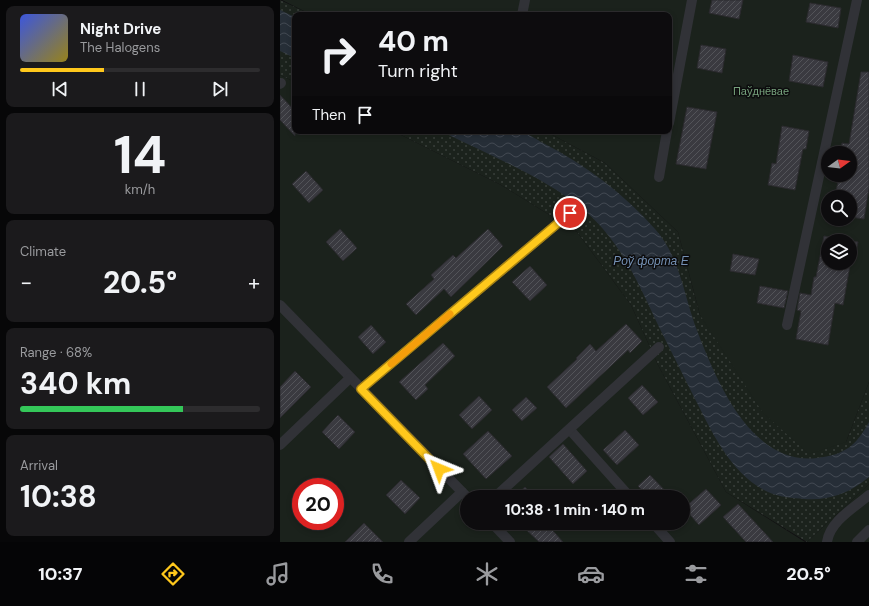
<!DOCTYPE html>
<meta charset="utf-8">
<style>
body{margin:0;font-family:"DM Sans",sans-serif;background:#1b1a1c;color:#f1f3f6;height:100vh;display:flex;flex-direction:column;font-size:15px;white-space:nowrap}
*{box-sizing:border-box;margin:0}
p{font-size:13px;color:#9a9b9e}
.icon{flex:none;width:22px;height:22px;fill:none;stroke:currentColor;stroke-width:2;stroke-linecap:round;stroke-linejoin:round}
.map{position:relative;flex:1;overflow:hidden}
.drawer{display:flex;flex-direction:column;gap:6px;padding:6px;background:#070708;width:280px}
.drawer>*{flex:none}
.hud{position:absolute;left:12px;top:12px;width:380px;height:122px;border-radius:8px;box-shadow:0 2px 6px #0003,0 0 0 1px #2d2c2e;background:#0d0c0e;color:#f1f3f6;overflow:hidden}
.needle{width:26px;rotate:75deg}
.buttons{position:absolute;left:541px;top:146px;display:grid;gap:8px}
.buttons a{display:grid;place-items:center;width:36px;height:36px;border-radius:50%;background:#0d0c0e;box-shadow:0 2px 6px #0003,0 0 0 1px #2d2c2e;font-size:20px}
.speed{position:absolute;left:12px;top:478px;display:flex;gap:8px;font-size:20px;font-weight:700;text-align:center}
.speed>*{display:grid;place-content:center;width:52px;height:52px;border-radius:50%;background:#0d0c0e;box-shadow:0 2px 6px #0003,0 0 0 1px #2d2c2e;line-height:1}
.speed .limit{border:6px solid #d22;background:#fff;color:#111}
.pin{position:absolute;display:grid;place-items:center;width:34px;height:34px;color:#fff;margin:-17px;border:2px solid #fff;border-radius:50%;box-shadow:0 1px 4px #0007}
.me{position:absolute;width:44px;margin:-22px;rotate:316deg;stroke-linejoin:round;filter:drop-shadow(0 0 3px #0008)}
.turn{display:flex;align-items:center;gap:14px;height:84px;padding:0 20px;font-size:18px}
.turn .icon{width:52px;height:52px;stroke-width:2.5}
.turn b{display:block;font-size:28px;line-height:34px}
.then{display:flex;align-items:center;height:38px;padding:0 20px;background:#0003;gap:8px;font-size:15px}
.big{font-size:30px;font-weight:700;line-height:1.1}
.drawer .card{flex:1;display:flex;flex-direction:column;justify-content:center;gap:6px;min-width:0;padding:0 14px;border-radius:8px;background:#1b1a1c}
.drawer .dial{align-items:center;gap:0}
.dial b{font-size:52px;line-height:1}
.song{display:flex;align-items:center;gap:12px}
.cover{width:48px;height:48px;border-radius:6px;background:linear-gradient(135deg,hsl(230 70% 55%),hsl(50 70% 35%))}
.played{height:4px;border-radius:2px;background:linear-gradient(90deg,#ffc81c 35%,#2d2c2e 35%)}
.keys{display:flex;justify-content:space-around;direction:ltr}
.heat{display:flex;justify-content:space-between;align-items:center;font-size:22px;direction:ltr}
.charge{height:6px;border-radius:3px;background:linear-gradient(90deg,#34c759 68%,#2d2c2e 0)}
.trip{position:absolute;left:180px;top:490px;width:230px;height:40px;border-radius:20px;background:#0d0c0e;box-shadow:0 2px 6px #0003,0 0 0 1px #2d2c2e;font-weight:700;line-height:40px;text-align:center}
.tabs{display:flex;height:64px;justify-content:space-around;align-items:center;background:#050506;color:#9a9b9e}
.tabs .icon{width:28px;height:28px}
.tabs .selected{color:#ffc81c}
.tabs b{font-size:18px;color:#f1f3f6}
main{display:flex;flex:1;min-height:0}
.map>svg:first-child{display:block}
.grass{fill:url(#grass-dots)}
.green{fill:#1b221c;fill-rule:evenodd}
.water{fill:url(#water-waves)}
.building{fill:url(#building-hatch);stroke:#2b2a2e;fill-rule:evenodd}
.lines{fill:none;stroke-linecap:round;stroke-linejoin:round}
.service{stroke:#313237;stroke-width:10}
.route-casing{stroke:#a68212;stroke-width:10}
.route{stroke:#ffc81c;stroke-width:7}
.slow{stroke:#f59e0b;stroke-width:7}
.labels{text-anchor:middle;stroke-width:3;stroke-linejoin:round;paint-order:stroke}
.park-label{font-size:11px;fill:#76a17c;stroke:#0c0c0d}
.water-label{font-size:12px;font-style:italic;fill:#7490b3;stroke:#0c0c0d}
</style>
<main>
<section class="drawer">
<div class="card">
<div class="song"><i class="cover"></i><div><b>Night Drive</b><p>The Halogens</p></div></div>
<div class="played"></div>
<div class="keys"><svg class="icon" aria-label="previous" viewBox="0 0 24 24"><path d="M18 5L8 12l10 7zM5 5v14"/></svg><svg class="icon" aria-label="pause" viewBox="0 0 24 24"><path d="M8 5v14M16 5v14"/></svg><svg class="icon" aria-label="next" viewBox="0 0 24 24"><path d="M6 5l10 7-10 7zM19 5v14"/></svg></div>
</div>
<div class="card dial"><b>14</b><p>km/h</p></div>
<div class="card"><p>Climate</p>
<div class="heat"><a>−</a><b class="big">20.5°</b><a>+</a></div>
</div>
<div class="card"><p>Range · 68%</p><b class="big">340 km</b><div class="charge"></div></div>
<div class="card"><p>Arrival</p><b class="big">10:38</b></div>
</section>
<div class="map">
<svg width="589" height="542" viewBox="0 0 589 542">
<defs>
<pattern id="grass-dots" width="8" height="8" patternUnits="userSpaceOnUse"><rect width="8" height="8" fill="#1b221c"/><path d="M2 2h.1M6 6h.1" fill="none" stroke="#393f3b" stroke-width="1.8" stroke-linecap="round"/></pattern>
<pattern id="water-waves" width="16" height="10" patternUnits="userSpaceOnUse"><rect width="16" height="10" fill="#262e37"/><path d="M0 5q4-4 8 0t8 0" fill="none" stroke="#424952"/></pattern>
<pattern id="building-hatch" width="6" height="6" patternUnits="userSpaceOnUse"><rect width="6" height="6" fill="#3a3a40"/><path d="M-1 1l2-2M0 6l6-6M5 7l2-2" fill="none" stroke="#535459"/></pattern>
</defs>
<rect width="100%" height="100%" fill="#111012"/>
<!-- grass -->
<g class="grass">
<polygon points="0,0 32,15 15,15 15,82 0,75"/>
<polygon points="113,131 265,131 325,163 398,232 420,315 566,442 589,382 589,484 527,542 446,492 378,365 351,305 297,232 221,185"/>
</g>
<!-- green -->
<g class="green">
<path d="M2 0H589V382L566 442 529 454 483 413 420 315 398 232 325 163 265 131H389V15H32ZM548 153H570V175H548ZM548 197H570V219H548ZM548 241H570V263H548Z"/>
<path d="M0 75 15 82V131H113L221 185 297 232 351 305 378 365 446 492 525 542H0ZM21 487H55V521H21ZM187 497H403V523H187Z"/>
<polygon points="589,484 589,542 527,542"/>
</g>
<!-- water -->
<g class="water">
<polygon points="0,10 15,17 15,58 0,51"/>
<path d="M161 131C184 131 216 128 238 131 246 132 256 139 263 143 306 165 343 193 375 229 401 258 404 298 418 333 437 382 472 466 537 458 564 455 576 446 589 422V477C570 493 549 501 524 499 512 498 499 497 488 492 451 475 432 432 415 399 403 375 391 351 379 327 363 293 348 258 323 229 286 185 212 157 161 131Z"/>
</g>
<!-- building -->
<g class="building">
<polygon points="432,0 463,0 459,19 429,13"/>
<polygon points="530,3 561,8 558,28 526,22"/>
<polygon points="421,45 446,49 442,73 417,68"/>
<polygon points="513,55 548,62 543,87 509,81"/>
<polygon points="581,72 589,72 589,188 584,219 570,217 570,197 555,197 559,176 556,175 570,175 570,153 560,153 562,143 569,144"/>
<polygon points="0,95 15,111 15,136 0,120"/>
<polygon points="407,107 437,112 426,169 396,164"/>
<polygon points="502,126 529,131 526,149 523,149 515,190 488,185 492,163 496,164"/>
<polygon points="26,171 43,190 29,203 12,184"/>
<polygon points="60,229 77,248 63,261 46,242"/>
<polygon points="208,229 223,246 171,297 164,289 136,315 126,304 154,279 151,275 173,255 176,258"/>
<path d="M544 236 578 242 574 261 571 260 563 305 555 303 548 345 516 339 521 311 517 310 520 293 531 295 534 277H536ZM548 241H570V263H548Z"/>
<polygon points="453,254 479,259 475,275 450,271"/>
<polygon points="250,266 267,285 250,301 232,282"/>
<polygon points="480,286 508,291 504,308 477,303"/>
<polygon points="346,324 362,341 350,353 348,350 286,408 267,387 297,359 296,358 310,344 316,351"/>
<polygon points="91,325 106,342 93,354 78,337"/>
<polygon points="163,343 175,356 145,385 148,389 136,400 119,382"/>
<polygon points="15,371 31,387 0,418 0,387"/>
<polygon points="362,385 378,402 363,415 348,398"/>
<polygon points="199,396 212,410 192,429 179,415"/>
<polygon points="246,397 257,408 242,421 232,410"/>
<polygon points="58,415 75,432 59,449 42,432"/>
<polygon points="345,430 359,445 337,465 323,450"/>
<polygon points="208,431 232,456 206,479 183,454"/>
<polygon points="283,444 307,471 293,484 269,457"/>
<polygon points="370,475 391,497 368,497 358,486"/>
<polygon points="121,480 140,498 125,514 106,495"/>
<polygon points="245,487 255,497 234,497"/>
<polygon points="426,489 441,505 419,525 404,508"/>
<polygon points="458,504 493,542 466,542 443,517"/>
<polygon points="84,523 103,542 65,542"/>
<polygon points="239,523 266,523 283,542 259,542"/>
</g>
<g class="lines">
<!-- service -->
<g class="service">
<polyline points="242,15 245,0"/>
<polyline points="0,84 1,83"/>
<polyline points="389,123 412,0"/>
<polyline points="379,177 387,131"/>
<polyline points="0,305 187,497"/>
<polyline points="507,325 577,0"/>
<polyline points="81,389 290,213"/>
<polyline points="290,430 350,497"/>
<polyline points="0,445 70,378"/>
<polyline points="215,497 379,347"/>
<polyline points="212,523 230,542"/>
<polyline points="373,523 390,542"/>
<polyline points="129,542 182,492"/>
<path d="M547 542C550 521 574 508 589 495"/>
<polyline points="577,542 589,530"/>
</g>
</g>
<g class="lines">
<!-- route casing -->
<g class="route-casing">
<polyline id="route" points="159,469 81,389 290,213"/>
</g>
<!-- route -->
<use href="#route" class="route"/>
<!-- slow -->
<polyline class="slow" points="111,364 170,314"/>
</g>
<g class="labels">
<!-- park labels -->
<g class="park-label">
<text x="481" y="95">Паўднёвае</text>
</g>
<!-- water labels -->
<g class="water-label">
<text x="371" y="265">Роў форта Е</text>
</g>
</g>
</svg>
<div class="buttons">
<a><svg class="needle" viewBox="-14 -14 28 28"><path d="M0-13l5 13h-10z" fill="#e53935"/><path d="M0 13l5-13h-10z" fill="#9a9b9e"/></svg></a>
<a><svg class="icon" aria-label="search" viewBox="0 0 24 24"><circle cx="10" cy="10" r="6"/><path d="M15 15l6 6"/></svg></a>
<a><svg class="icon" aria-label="layers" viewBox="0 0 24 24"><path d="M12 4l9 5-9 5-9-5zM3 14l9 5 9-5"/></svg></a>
</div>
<div class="speed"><div class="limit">20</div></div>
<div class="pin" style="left:290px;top:213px;background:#d93025"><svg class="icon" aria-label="arrive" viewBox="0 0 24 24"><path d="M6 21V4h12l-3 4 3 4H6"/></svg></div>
<svg class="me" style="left:159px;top:469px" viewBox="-20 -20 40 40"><path d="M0-17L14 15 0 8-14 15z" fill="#ffc81c" stroke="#fff" stroke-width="4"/></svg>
<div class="trip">10:38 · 1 min · 140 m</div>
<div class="hud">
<div class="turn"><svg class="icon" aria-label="right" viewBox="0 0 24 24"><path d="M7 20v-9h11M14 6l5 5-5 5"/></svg><div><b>40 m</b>Turn right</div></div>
<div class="then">Then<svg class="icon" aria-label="arrive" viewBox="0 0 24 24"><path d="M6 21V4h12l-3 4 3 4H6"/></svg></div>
</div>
</div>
</main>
<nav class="tabs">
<b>10:37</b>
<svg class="icon selected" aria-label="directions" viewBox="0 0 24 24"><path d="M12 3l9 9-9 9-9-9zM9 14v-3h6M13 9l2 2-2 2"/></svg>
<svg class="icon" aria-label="music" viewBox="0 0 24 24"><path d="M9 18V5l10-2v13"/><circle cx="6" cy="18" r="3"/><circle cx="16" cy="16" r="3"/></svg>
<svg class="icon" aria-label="phone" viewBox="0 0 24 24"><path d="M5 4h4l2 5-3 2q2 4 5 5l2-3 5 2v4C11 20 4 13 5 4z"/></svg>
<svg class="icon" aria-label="climate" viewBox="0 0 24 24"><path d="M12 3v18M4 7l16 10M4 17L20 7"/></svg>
<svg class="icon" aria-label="car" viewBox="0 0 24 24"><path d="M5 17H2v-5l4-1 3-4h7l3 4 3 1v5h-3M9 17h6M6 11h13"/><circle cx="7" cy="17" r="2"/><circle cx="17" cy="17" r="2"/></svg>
<svg class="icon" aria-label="filters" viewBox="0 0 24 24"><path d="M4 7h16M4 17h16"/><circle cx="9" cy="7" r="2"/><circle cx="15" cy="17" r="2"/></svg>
<b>20.5°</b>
</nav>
